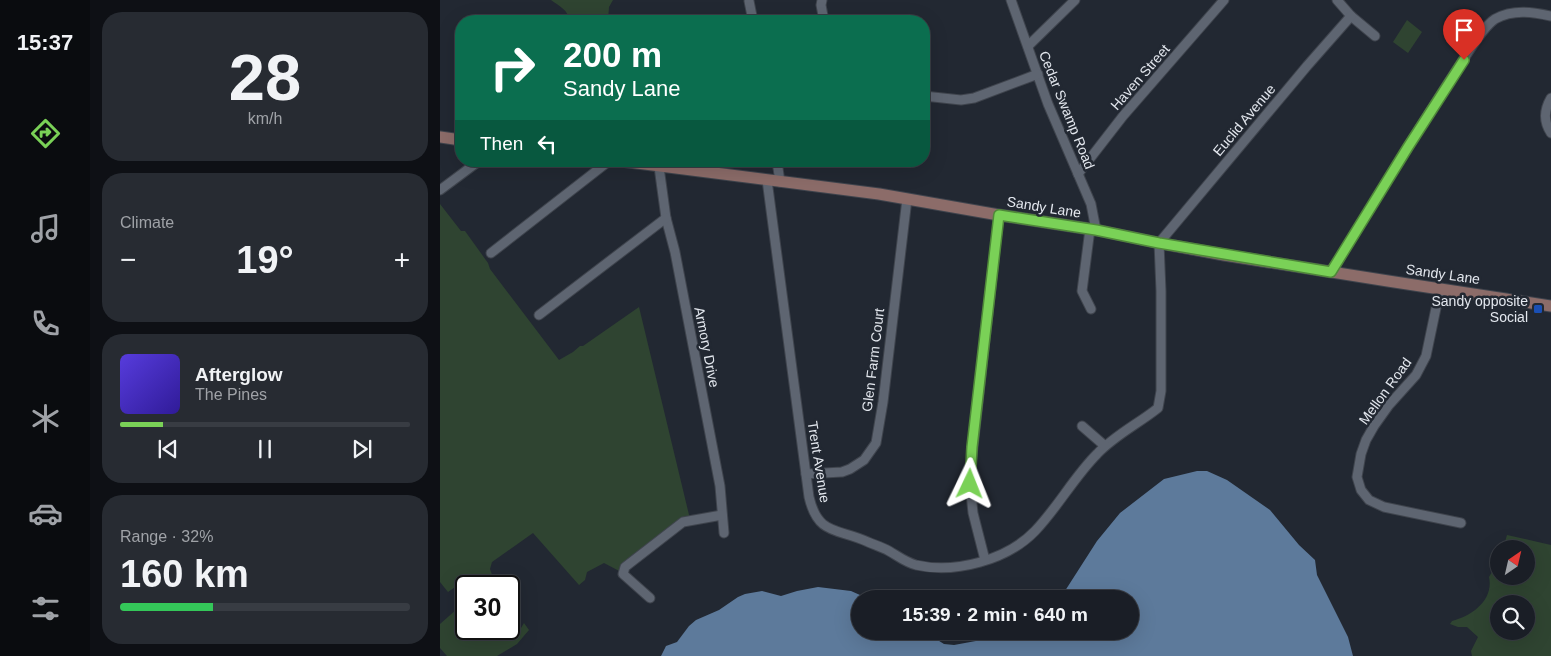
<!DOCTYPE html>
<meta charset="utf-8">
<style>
body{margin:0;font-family:Arial,sans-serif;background:#272b32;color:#f1f3f6;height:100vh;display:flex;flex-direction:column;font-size:19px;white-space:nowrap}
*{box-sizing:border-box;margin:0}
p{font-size:16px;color:#9fa2a7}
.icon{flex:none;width:28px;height:28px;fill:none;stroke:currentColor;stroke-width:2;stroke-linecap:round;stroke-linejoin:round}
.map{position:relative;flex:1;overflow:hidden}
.panel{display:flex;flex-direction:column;gap:12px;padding:12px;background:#0e1015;width:350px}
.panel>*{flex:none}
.banner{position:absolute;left:15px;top:15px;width:475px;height:152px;border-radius:20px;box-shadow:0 5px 20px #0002,0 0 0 1px #383c43;background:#0b6e4f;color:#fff;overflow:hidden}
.needle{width:32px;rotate:34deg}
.tools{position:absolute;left:1050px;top:540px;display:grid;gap:10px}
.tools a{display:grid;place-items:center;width:45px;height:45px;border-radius:50%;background:#1a1e26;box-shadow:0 5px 20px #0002,0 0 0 1px #383c43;font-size:25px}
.speed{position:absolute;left:15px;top:575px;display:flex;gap:10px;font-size:25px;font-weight:700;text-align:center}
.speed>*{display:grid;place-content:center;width:65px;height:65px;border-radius:50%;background:#1a1e26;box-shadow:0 5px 20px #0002,0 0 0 1px #383c43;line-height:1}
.speed .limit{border:2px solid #111;border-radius:8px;background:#fff;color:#111}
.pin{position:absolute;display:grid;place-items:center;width:42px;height:42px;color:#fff;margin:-51px -21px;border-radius:50% 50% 50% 0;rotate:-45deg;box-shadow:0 0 5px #0007}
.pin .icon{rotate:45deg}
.me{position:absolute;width:55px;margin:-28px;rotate:2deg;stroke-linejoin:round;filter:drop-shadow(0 0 4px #0008)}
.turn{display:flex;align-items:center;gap:18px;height:105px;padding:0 25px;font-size:22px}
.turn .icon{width:65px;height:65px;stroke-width:2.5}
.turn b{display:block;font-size:35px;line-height:42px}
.then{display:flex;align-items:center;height:48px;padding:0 25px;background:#0003;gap:10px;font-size:19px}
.big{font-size:38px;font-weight:700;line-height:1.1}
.panel .card{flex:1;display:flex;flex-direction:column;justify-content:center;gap:8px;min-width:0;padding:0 18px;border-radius:20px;background:#272b32}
.panel .dial{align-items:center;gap:0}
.dial b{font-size:65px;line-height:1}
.song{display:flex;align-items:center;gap:15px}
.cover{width:60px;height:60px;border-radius:8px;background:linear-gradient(135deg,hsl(250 70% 55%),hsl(250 70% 35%))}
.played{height:5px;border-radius:2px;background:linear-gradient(90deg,#7ad157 15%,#383c43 15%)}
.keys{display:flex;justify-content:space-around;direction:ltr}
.heat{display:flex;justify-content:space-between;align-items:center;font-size:28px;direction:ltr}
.charge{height:8px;border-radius:4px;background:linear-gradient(90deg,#34c759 32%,#383c43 0)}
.trip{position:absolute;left:411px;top:590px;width:288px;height:50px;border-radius:25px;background:#1a1e26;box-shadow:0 5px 20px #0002,0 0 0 1px #383c43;font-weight:700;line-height:50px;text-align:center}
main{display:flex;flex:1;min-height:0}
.tab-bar{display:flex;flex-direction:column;width:90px;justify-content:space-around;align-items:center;background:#0a0c0f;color:#9fa2a7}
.tab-bar .icon{width:35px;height:35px}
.tab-bar .on{color:#7ad157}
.tab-bar b{font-size:22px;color:#f1f3f6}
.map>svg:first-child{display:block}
.green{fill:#2f4431;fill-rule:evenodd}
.water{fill:#5d7a9b}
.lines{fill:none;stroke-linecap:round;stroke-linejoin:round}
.street-casing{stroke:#3f444d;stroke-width:11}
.secondary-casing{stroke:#3f444d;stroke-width:13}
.street{stroke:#5e6571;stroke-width:9}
.secondary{stroke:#8c6c69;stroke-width:11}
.route-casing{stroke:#4f8839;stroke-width:12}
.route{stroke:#7ad157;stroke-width:9}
.transit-dot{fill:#1a4fb4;stroke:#222832;stroke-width:2}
.labels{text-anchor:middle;stroke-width:5;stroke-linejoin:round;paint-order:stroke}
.street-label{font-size:14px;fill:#e3e7ee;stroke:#222832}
.poi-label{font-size:14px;fill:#e3e7ee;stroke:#222832;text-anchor:end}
</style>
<main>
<nav class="tab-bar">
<b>15:37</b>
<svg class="icon on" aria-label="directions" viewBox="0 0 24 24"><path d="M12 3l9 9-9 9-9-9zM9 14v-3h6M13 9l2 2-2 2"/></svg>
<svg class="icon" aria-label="music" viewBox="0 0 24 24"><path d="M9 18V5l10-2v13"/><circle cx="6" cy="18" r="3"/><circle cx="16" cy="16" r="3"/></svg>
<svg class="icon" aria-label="phone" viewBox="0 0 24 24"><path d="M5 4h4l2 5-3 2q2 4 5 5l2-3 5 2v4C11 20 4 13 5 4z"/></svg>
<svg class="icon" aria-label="climate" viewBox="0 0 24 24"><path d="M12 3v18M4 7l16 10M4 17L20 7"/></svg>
<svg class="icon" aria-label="car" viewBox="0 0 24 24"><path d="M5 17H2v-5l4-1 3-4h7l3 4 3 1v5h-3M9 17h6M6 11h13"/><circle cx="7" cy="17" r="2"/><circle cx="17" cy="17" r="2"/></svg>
<svg class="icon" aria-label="filters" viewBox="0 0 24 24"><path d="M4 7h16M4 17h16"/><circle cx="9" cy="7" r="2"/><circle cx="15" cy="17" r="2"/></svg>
</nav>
<section class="panel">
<div class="card dial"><b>28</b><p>km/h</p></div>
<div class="card"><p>Climate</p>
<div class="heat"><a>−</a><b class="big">19°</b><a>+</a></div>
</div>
<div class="card">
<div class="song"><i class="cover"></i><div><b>Afterglow</b><p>The Pines</p></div></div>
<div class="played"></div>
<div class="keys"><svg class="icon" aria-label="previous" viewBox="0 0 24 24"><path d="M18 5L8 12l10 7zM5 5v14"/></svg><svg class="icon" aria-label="pause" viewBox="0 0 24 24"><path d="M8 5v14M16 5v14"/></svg><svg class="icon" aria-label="next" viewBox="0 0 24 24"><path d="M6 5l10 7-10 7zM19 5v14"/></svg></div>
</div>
<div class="card"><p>Range · 32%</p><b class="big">160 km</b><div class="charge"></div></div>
</section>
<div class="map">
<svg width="1111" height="656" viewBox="0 0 1111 656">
<rect width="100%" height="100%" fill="#222832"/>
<!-- green -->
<g class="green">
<path d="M111 0H173L169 7 168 21H129C129 10 119 6 111 0Z"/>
<polygon points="967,20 982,32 968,53 953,42"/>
<polygon points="0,204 21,231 25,231 48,263 50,269 119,360 133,352 140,346 143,346 199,307 250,519 183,573 164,563 147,572 145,580 139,585 93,533 52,562 50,569 56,586 26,586 26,600 18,585 8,592 0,582"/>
<path d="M1067 535 1111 545V656H1032L1031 651 1038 637 1027 627H1018L1010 624 1012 621C1032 616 1054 600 1049 577L1059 560V576H1086V549H1063ZM1059 604H1086V631H1059Z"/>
<polygon points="26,601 26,629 69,629 69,611 76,617 81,628 84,623 89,630 77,644 57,656 7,656 0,648 0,624"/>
</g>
<!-- water -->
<polygon class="water" points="757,471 767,471 787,480 830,510 859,545 875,560 877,575 908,637 913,656 221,656 226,646 237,642 249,626 256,620 279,610 298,597 305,594 322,591 341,596 357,591 378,587 411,591 429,599 420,599 420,631 483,631 504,644 514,645 579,633 583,631 690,631 690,599 622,599 623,594 657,541 680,513 724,479"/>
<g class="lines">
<!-- street casing -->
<g class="street-casing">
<g id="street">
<polyline points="382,0 381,5 384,21"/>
<polyline points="571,0 608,104 651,204 656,230"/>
<polyline points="897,0 911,16 935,36"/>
<polyline points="309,1 313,21"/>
<polyline points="588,46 635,0"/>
<polyline points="484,96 521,100 534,98 598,74"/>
<path d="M1111 98C1104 110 1103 121 1111 133"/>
<polyline points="337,161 340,182"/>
<polyline points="219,167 226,218 235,252 280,486 284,533"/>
<polyline points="638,174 683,116 784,0"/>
<path d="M327 180 369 497C378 536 398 528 428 542 435 545 442 547 449 551 458 556 465 562 476 565 515 574 567 560 595 531 618 507 634 477 657 454 675 435 698 424 718 408L721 391V291L719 243 867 66 911 16"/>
<polyline points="0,190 39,161"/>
<polyline points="650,229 642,291 651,309"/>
<polyline points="51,253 169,161"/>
<path d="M891 272C932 206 972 139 1014 74 1024 60 1041 28 1055 19 1073 9 1092 12 1111 16"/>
<polyline points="1000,289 986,356 976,375 949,405 934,426 926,440 921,454 917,477 921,490 929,500 944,507 1021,523"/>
<polyline points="99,315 226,218"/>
<polyline points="642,426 665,446"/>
<polyline points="366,474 402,472 410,469 424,460 436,443 443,402 467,199"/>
<polyline points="545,560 533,513 530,484 531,465 559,215"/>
<polyline points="210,598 183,574 185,567 243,522 282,515"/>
</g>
</g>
<!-- secondary casing -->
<g class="secondary-casing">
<g id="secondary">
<polyline points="0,137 21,140"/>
<polyline points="181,161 439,194 559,215 656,230 719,243 784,255 948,281 1111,306"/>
</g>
</g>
<!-- street -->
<use href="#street" class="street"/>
<!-- secondary -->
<use href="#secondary" class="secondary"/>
</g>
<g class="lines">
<!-- route casing -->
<g class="route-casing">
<polyline id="route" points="530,484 532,447 559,215 656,230 719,243 891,272 968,147 1024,60"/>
</g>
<!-- route -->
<use href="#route" class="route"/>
</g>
<!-- markers -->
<rect class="transit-dot" x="1093" y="304" width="10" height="10" rx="2.5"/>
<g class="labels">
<!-- street labels -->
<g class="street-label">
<text transform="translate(700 77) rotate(-49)" y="5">Haven Street</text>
<text transform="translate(627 110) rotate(68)" y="5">Cedar Swamp Road</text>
<text transform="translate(804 120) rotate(-50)" y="5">Euclid Avenue</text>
<text transform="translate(604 207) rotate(9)" y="5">Sandy Lane</text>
<text transform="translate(1003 274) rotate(8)" y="5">Sandy Lane</text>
<text transform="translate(267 347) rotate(79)" y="5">Armory Drive</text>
<text transform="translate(433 360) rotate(-83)" y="5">Glen Farm Court</text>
<text transform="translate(945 391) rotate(-54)" y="5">Mellon Road</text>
<text transform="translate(379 462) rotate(81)" y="5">Trent Avenue</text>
</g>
<!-- poi labels -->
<g class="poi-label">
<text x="1088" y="306">Sandy opposite<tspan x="1088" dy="16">Social</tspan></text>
</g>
</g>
</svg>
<div class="tools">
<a><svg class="needle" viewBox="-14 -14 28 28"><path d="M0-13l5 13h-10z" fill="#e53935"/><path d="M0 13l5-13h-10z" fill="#9fa2a7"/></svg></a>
<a><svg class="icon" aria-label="search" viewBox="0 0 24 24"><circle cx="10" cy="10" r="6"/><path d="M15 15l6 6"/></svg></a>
</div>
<div class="speed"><div class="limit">30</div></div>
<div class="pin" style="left:1024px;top:60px;background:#d93025"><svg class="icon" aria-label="arrive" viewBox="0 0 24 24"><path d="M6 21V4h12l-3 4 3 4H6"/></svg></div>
<svg class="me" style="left:530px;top:484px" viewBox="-20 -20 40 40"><path d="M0-17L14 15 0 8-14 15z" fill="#7ad157" stroke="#fff" stroke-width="4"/></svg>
<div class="trip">15:39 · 2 min · 640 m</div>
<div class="banner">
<div class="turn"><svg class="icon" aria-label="right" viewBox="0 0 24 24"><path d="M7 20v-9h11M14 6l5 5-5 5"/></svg><div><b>200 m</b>Sandy Lane</div></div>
<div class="then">Then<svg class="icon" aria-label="left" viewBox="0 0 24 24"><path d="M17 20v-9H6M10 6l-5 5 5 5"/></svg></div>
</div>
</div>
</main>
